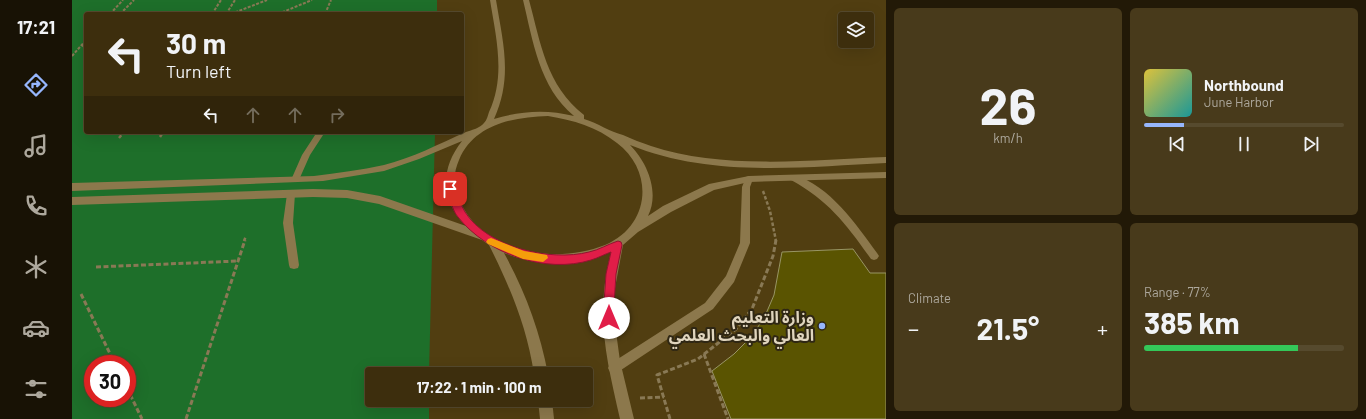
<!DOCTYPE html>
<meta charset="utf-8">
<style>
body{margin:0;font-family:Barlow,"Noto Sans Arabic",sans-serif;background:#483a1b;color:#f1f3f6;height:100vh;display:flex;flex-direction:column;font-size:15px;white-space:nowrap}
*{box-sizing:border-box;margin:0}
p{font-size:13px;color:#ada89d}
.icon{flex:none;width:22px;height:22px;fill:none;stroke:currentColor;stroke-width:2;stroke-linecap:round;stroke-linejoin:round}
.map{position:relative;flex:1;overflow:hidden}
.details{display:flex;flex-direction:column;gap:8px;padding:8px;background:#221907;width:480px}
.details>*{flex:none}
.guide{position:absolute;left:12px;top:12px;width:380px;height:122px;border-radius:4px;box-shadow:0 4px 16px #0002,0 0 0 1px #564a2e;background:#3d2e0d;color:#f1f3f6;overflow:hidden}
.buttons{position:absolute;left:766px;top:12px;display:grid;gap:8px}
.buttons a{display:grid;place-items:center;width:36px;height:36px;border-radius:4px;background:#3d2e0d;box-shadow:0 4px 16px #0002,0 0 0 1px #564a2e;font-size:20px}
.speed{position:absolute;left:12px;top:355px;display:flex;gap:8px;font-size:20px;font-weight:700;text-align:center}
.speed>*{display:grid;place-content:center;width:52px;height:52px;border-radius:50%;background:#3d2e0d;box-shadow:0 4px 16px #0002,0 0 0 1px #564a2e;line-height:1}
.speed .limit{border:6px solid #d22;background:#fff;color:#111}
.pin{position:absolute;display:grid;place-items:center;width:34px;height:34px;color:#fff;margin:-17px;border-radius:8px;box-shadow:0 2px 6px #0006}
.me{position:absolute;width:44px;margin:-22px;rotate:0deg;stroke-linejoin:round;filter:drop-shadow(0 0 3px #0008)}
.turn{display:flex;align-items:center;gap:14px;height:84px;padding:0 16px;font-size:18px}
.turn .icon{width:52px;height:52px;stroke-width:2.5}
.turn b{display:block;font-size:28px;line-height:34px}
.lanes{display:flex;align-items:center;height:38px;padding:0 16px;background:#0003;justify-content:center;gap:20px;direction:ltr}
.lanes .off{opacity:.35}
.big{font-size:30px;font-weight:700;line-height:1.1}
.details .widget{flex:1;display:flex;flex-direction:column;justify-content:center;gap:6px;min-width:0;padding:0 14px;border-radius:6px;background:#483a1b}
.details .dial{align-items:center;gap:0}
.dial b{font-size:52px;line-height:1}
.song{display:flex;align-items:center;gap:12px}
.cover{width:48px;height:48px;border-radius:6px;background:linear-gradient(135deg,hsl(50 70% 55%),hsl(180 70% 35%))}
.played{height:4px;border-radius:2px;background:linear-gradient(90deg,#96b6fd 20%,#564a2e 20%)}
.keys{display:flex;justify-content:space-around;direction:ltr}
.heat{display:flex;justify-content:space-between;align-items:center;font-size:22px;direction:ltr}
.charge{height:6px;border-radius:3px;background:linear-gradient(90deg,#34c759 77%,#564a2e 0)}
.details .tiles{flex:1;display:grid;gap:8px;grid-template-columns:repeat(2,1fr)}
.trip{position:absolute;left:293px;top:367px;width:228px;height:40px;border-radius:4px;background:#3d2e0d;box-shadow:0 4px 16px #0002,0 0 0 1px #564a2e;font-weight:700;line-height:40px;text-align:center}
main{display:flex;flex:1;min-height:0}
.dock{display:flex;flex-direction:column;width:72px;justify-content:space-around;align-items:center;background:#181205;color:#ada89d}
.dock .icon{width:28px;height:28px}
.dock .current{color:#96b6fd}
.dock b{font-size:18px;color:#f1f3f6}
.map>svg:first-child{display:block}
.green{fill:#1e6f2a;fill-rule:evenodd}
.building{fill:#5a5401;stroke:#989565}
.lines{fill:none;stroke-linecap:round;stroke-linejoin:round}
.path-far2{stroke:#897955;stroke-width:2;stroke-dasharray:3 1.5;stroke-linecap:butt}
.path-far1{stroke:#897955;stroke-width:2.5;stroke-dasharray:3.5 2;stroke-linecap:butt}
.path{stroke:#897955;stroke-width:3;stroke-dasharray:5 2.5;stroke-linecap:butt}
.lane{fill:#8c784c;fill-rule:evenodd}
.street{fill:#8c784c;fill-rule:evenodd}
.route{fill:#e11d48;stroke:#92132f}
.slow{fill:#f59e0b}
.poi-dot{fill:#96b6fd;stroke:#2f2714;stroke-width:1.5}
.labels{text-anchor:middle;stroke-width:4;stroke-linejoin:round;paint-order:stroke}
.near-poi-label{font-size:16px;font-weight:bold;fill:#e0d5be;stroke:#2f2714;text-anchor:end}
</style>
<main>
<nav class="dock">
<b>17:21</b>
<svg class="icon current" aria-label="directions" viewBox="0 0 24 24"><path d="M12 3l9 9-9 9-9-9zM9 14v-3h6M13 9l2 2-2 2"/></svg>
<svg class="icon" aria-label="music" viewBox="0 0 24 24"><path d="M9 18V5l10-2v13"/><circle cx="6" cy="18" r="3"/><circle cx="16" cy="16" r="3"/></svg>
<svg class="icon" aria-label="phone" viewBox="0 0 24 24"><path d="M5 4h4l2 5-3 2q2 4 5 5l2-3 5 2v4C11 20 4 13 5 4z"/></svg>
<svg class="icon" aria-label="climate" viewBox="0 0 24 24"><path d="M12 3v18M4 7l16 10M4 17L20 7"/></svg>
<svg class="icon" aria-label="car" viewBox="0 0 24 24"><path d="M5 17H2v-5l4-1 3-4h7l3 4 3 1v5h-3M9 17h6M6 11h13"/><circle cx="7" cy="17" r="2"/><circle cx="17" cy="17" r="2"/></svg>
<svg class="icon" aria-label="filters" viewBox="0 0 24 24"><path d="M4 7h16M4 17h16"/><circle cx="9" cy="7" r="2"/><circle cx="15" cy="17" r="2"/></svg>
</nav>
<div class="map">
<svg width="814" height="419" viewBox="0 0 814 419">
<rect width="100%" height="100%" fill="#513e11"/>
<!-- green -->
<path class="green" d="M0 0H365V14H14V132H363L357 374H300V400H357V419H0ZM21 364H55V398H21Z"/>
<!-- building -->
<polygon class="building" points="781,249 798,273 814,273 814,419 659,419 640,371 662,354 680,336 693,316 702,295 710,252"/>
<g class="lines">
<!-- path-far2 -->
<g class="path-far2">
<polyline points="38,14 51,0"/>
<polyline points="48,14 62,0"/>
<polyline points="140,14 149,0"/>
<polyline points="154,14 163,0"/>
<polyline points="159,14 195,0"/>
<polyline points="206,14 240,0"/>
<polyline points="253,14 259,0"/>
<polyline points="10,45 14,49"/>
<polyline points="0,56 14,40"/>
</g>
<!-- path-far1 -->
<g class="path-far1">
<polyline points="88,137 91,132"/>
<polyline points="47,138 52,132"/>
<polyline points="691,191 698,211 704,241"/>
<polyline points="172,241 174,236"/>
</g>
<!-- path -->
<g class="path">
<polyline points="24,267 166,261"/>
<polyline points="9,294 43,364"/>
<polyline points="632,354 656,419"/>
<polyline points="55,388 70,419"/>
<polyline points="568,398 592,397"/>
<polyline points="114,419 173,240"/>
<polyline points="598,419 585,375 626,359 664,329 680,309 701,256 704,240"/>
</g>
<!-- lane -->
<g class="lane">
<polygon points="245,132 253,132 238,155 226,182 220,182 219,180 230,155"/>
<path d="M722 175C758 186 784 224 805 253L807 256 805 259 802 260 799 259C774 224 757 201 719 180L718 178 719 176Z"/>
<polygon points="677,176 681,179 678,187 678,243 662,282 641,309 546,372 542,374 538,372 536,368 538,364 633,303 654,276 668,243 670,187 674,177"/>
<polygon points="219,191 223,194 221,223 227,265 226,268 222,269 218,268 217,265 211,223 215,194"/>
</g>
<!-- street -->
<g class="street">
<path d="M418 0H424C431 43 441 77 422 119 449 111 474 109 502 116 467 87 461 41 451 0H457C469 44 474 85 512 115V119C526 123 538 132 551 135 560 139 570 143 579 146 650 170 741 160 814 157V163C730 167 639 178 558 145 575 162 588 192 576 216L591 206 637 184 677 176 814 172V178L677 182 642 190 599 212 566 232 551 245 543 288 542 317 548 361 562 419H548C534 357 523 315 539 252 500 268 471 267 432 253 453 291 468 331 476 374H462C455 327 438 287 417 245L410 240 307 204 275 198 241 197 0 205V197L241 189 275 190 308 196 394 226C368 200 368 169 390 141L347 159 312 171 251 181 0 191V183L242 176C265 173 289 170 312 165 340 158 367 144 394 132 400 130 408 128 412 123 415 120 416 115 417 112 434 76 424 37 418 0ZM476 116C501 120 525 127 545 143 583 172 578 226 533 245 481 266 401 252 384 190 381 180 383 169 387 160 402 124 442 117 476 116Z"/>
<polygon points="466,400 480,400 482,419 468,419"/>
</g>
</g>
<!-- route -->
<path class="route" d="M375 186H381C386 194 388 204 393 212 415 247 478 262 517 252 527 250 536 244 546 241L549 242 550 245 544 274 541 321 537 323 533 321 531 318 534 274 539 252C533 254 526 258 519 260 474 274 415 254 386 217 380 210 378 198 374 189Z"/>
<!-- slow -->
<polygon class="slow" points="419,238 452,251 475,255 476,258 471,262 451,259 416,244 414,242 416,239"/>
<!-- markers -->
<circle class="poi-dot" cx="750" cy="326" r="4"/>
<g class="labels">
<!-- near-poi labels -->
<g class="near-poi-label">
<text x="742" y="323">وزارة التعليم<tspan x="742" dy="18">العالي والبحث العلمي</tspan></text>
</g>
</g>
</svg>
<div class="buttons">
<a><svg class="icon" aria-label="layers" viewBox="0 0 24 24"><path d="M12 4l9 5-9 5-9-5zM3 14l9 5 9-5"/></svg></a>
</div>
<div class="speed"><div class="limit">30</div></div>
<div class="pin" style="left:378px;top:189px;background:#d93025"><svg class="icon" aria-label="arrive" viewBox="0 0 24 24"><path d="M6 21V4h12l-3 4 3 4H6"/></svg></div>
<svg class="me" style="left:537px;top:318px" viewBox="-20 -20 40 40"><circle r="19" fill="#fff"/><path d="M0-13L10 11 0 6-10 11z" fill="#e11d48"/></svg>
<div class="trip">17:22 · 1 min · 100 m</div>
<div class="guide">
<div class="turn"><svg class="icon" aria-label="left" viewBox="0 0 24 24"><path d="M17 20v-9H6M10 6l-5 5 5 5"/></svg><div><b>30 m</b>Turn left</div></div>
<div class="lanes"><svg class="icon" aria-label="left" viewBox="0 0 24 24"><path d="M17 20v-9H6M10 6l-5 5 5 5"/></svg><svg class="icon off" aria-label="ahead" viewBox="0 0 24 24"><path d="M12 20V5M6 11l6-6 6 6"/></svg><svg class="icon off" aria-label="ahead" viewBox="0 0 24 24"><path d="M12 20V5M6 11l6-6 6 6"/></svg><svg class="icon off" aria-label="right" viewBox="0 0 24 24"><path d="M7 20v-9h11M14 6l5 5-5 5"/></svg></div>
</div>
</div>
<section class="details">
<div class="tiles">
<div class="widget dial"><b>26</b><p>km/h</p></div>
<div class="widget">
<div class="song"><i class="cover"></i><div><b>Northbound</b><p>June Harbor</p></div></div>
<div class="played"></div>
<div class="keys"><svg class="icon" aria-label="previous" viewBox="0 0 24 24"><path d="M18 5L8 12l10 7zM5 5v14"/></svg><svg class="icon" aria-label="pause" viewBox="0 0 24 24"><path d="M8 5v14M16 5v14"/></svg><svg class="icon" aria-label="next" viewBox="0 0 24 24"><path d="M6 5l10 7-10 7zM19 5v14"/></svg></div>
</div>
<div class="widget"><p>Climate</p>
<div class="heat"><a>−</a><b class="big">21.5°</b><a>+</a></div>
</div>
<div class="widget"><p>Range · 77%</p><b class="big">385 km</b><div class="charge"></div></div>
</div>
</section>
</main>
